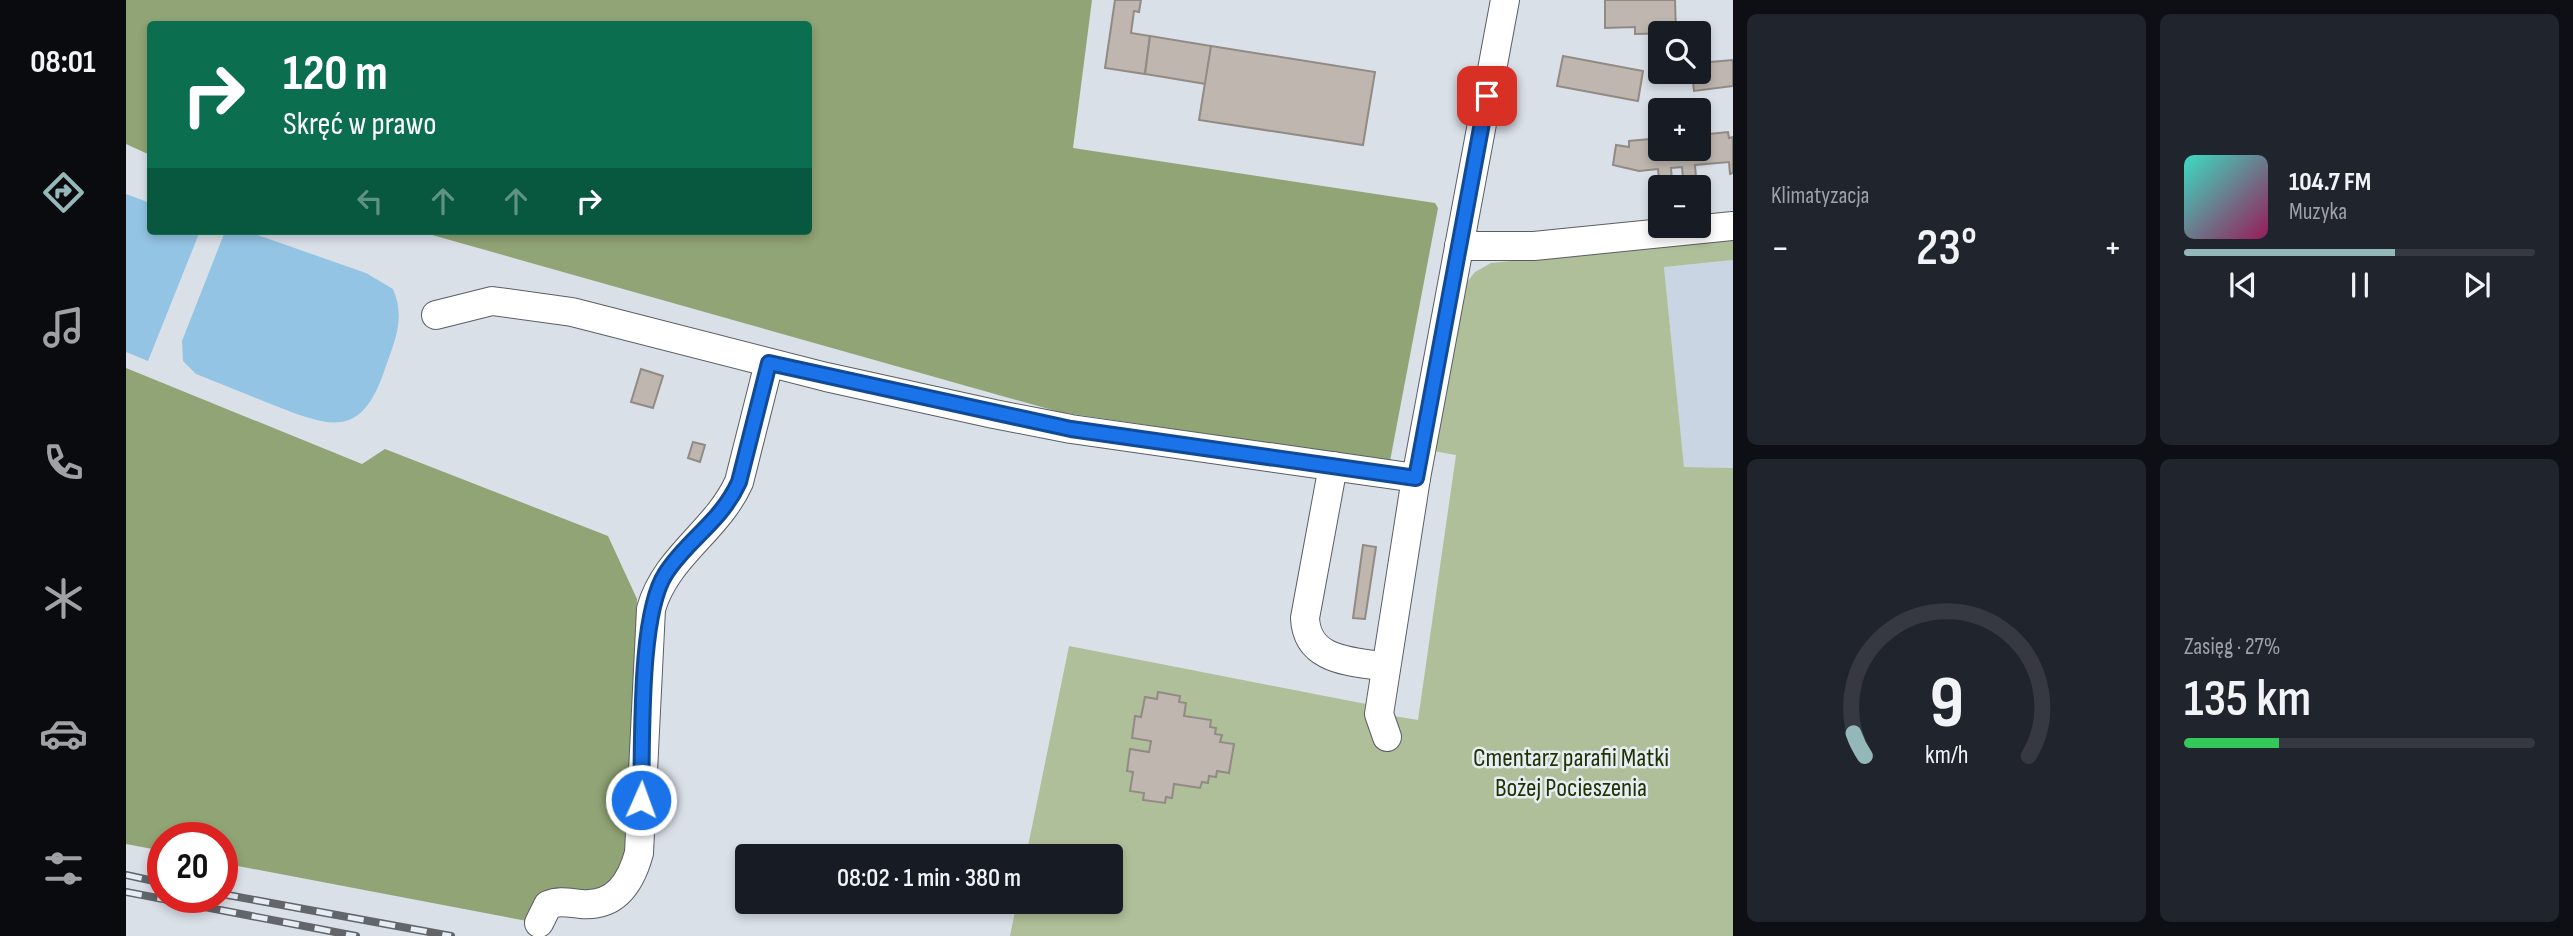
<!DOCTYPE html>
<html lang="pl">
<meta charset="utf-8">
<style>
body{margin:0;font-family:"Sofia Sans Condensed",sans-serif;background:#20242c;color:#f1f3f6;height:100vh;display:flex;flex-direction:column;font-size:26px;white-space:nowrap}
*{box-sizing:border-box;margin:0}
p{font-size:23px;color:#9ea1a6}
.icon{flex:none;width:38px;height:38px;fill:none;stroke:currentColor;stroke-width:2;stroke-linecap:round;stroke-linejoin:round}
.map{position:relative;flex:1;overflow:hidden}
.drawer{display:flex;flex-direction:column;gap:14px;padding:14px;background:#0d0f14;width:840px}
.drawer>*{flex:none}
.hud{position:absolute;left:21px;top:21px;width:665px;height:214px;border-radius:7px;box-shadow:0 4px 10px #0003;background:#0b6e4f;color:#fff;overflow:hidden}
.fabs{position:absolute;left:1522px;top:21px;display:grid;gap:14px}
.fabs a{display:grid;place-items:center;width:63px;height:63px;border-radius:7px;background:#171b24;box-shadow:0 4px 10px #0003;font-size:35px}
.speed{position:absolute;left:21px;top:822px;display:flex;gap:14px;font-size:35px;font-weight:700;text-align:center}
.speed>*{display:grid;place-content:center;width:91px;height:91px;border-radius:50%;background:#171b24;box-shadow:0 4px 10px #0003;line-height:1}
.speed .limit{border:10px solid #d22;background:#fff;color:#111}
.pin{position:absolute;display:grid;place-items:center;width:60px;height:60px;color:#fff;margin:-30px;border-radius:14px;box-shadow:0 4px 10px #0006}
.me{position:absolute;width:77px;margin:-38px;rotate:2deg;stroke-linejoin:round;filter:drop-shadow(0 0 5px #0008)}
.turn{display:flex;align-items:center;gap:24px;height:147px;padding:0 21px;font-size:32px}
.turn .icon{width:91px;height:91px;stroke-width:2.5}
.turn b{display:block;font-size:49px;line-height:60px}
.lanes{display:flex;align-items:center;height:66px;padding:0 21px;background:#0003;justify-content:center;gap:35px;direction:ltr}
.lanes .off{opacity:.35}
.big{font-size:52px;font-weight:600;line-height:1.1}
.drawer .tile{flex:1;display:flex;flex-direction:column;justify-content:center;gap:10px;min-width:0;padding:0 24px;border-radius:10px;background:#20242c}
.drawer .dial{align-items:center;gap:0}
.dial svg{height:182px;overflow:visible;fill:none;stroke:#363941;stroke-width:7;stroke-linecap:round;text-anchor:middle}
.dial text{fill:#f1f3f6;stroke:none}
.song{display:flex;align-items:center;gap:21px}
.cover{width:84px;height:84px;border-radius:10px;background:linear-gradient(135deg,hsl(170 70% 55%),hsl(330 70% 35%))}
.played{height:7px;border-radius:4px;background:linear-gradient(90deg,#94b7b9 60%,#363941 60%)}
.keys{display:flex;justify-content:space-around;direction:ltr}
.heat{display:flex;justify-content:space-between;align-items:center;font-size:38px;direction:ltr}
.charge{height:10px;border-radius:5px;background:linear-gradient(90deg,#34c759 27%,#363941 0)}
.drawer .tiles{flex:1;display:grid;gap:14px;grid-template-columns:repeat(2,1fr)}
.trip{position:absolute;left:609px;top:844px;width:388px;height:70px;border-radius:7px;background:#171b24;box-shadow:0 4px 10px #0003;font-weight:600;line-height:70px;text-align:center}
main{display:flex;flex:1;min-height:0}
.menu{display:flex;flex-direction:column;width:126px;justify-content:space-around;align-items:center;background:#090b0e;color:#9ea1a6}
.menu .icon{width:49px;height:49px}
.menu .selected{color:#94b7b9}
.menu b{font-size:32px;color:#f1f3f6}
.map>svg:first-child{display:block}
.built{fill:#cad5e3}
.green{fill:#afbf99}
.forest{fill:#91a475}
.water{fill:#94c4e4}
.building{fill:#beb6af;stroke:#928a84;stroke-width:2}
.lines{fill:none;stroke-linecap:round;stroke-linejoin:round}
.minor-casing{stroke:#595e65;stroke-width:30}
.minor{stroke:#fff;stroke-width:28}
.rail-casing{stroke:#626569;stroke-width:8}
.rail{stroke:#e7edf5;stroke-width:5;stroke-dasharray:16;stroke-linecap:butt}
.route-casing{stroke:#114b97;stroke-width:18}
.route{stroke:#1a73e8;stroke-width:12}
.labels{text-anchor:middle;stroke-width:5;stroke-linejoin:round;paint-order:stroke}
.park-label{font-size:26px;fill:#233300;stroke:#e7edf5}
</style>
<main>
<nav class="menu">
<b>08:01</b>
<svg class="icon selected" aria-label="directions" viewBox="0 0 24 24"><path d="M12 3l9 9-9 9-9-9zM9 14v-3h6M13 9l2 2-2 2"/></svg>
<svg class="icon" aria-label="music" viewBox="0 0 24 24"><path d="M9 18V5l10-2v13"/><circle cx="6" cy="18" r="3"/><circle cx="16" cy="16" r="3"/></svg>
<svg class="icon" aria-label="phone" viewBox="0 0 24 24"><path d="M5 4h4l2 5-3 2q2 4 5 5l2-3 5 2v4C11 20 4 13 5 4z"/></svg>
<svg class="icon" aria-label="climate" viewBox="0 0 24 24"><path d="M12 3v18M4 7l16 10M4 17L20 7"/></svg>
<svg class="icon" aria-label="car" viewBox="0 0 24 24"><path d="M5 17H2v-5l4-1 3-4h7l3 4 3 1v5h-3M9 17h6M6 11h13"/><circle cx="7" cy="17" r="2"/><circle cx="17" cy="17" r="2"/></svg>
<svg class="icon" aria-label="filters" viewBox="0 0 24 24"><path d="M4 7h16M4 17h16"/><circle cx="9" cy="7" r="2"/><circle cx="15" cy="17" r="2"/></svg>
</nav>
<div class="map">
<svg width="1607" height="936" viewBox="0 0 1607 936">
<rect width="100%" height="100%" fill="#dae0e8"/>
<!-- built -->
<polygon class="built" points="1607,260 1607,468 1558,467 1538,267"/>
<!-- green -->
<polygon class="green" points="1607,239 1607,260 1538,267 1558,467 1607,468 1607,936 884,936 891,901 985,901 985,856 900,856 943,646 1240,704 1243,712 1292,720 1330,455 1307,451 1338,286 1349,272 1365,263"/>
<!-- forest -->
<g class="forest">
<polygon points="0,0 966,0 947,148 1309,203 1312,208 1264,461 933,412 292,231 682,231 682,24 24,24 24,155 0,144"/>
<polygon points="0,368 236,464 259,449 482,536 511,599 501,860 488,883 401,921 96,863 96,838 37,838 37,851 0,844"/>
</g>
<!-- water -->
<g class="water">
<polygon points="0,194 24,203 24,231 74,231 22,361 0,352"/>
<path d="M103 231H120L240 273 267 289C279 317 270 338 260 366 237 436 210 430 150 406 123 395 97 385 70 374L57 361 56 341 98 234Z"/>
</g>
<!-- building -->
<g class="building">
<polygon points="989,0 1015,0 1013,12 1008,11 1005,33 1024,36 1019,74 979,68"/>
<polygon points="1479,0 1549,0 1550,33 1509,34 1509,27 1479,28"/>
<polygon points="1024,36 1085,46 1080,84 1019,74"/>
<polygon points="1085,46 1249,72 1237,145 1073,120"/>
<polygon points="1437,56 1517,71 1512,101 1431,86"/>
<polygon points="1607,60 1607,86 1568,91 1566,72 1573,72 1573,63"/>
<polygon points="1602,132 1603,138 1607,137 1607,173 1604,174 1603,162 1569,165 1570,177 1557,179 1556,167 1545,168 1546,180 1533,181 1532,169 1513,171 1487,165 1490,145 1503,147 1503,141 1535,138 1535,149 1573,149 1573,135"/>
<polygon points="515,369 537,376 527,408 505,402"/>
<polygon points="567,442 579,445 574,462 562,458"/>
<polygon points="1237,545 1250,547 1239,619 1227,618"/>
<polygon points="1032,692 1054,696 1053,702 1060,703 1058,716 1085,720 1084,727 1090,728 1089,734 1096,735 1094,742 1108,744 1103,773 1091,771 1090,777 1083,776 1082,783 1076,782 1074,788 1048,784 1046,798 1040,797 1039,803 1017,800 1018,793 1004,791 1007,772 1001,771 1004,749 1023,752 1025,741 1006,738 1009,716 1015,717 1019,697 1031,699"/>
</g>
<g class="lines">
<!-- minor casing -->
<g class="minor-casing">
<g id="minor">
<polyline points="1333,246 1408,246 1607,226"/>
<polyline points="310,315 366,301 446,312 700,377 868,414 945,429 1290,478"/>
<path d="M1207 466 1179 618C1181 662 1226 661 1260 667"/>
<polyline points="1261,737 1253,714 1290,478 1379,0"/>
<path d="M413 923 422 905C434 900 443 903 455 904 490 907 505 882 513 853L525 609C540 556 591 531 613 482L643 363"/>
</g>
</g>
<!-- minor -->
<use href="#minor" class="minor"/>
<!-- rail casing -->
<g class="rail-casing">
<g id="rail">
<polyline points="0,875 37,883"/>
<polyline points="0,892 230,936"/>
<polyline points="96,894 325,936"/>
</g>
</g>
<!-- rail -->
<use href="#rail" class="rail"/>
</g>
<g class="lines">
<!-- route casing -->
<g class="route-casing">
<path id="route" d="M515 800C517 746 512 615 540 573 562 539 595 522 613 482L643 363 945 429 1290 478 1361 96"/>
</g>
<!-- route -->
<use href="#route" class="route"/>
</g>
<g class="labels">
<!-- park labels -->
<g class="park-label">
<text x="1445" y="766">Cmentarz parafii Matki<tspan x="1445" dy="30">Bożej Pocieszenia</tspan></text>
</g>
</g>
</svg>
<div class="fabs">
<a><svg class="icon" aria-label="search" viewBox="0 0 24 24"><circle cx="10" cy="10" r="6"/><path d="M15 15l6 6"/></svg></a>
<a>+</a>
<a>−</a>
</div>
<div class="speed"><div class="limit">20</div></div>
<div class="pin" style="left:1361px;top:96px;background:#d93025"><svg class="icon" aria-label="arrive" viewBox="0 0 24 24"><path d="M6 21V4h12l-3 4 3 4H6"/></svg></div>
<svg class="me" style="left:515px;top:800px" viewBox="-20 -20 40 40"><circle r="17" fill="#1a73e8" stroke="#fff" stroke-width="3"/><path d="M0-11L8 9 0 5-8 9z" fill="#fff"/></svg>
<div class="trip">08:02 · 1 min · 380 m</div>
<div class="hud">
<div class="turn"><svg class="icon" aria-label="right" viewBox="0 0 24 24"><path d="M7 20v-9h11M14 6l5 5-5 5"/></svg><div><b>120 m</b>Skręć w prawo</div></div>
<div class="lanes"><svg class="icon off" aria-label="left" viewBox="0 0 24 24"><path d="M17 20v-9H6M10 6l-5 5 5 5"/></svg><svg class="icon off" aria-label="ahead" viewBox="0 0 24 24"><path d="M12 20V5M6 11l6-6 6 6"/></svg><svg class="icon off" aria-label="ahead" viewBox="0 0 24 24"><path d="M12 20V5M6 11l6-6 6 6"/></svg><svg class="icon" aria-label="right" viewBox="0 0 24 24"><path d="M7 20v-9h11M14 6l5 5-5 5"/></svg></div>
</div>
</div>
<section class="drawer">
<div class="tiles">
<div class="tile"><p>Klimatyzacja</p>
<div class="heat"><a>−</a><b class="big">23°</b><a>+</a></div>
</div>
<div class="tile">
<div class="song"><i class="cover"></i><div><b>104.7 FM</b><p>Muzyka</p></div></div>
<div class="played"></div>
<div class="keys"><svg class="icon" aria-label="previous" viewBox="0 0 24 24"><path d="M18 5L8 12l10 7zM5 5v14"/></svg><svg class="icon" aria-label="pause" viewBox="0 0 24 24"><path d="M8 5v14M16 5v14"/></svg><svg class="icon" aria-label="next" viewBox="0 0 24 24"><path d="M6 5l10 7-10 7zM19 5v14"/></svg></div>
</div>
<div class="tile dial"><svg viewBox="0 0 100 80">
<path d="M14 69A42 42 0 1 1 86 69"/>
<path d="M14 69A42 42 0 0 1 9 59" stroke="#94b7b9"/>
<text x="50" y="56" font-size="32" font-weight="700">9</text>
<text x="50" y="72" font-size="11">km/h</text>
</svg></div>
<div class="tile"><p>Zasięg · 27%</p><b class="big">135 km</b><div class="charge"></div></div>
</div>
</section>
</main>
